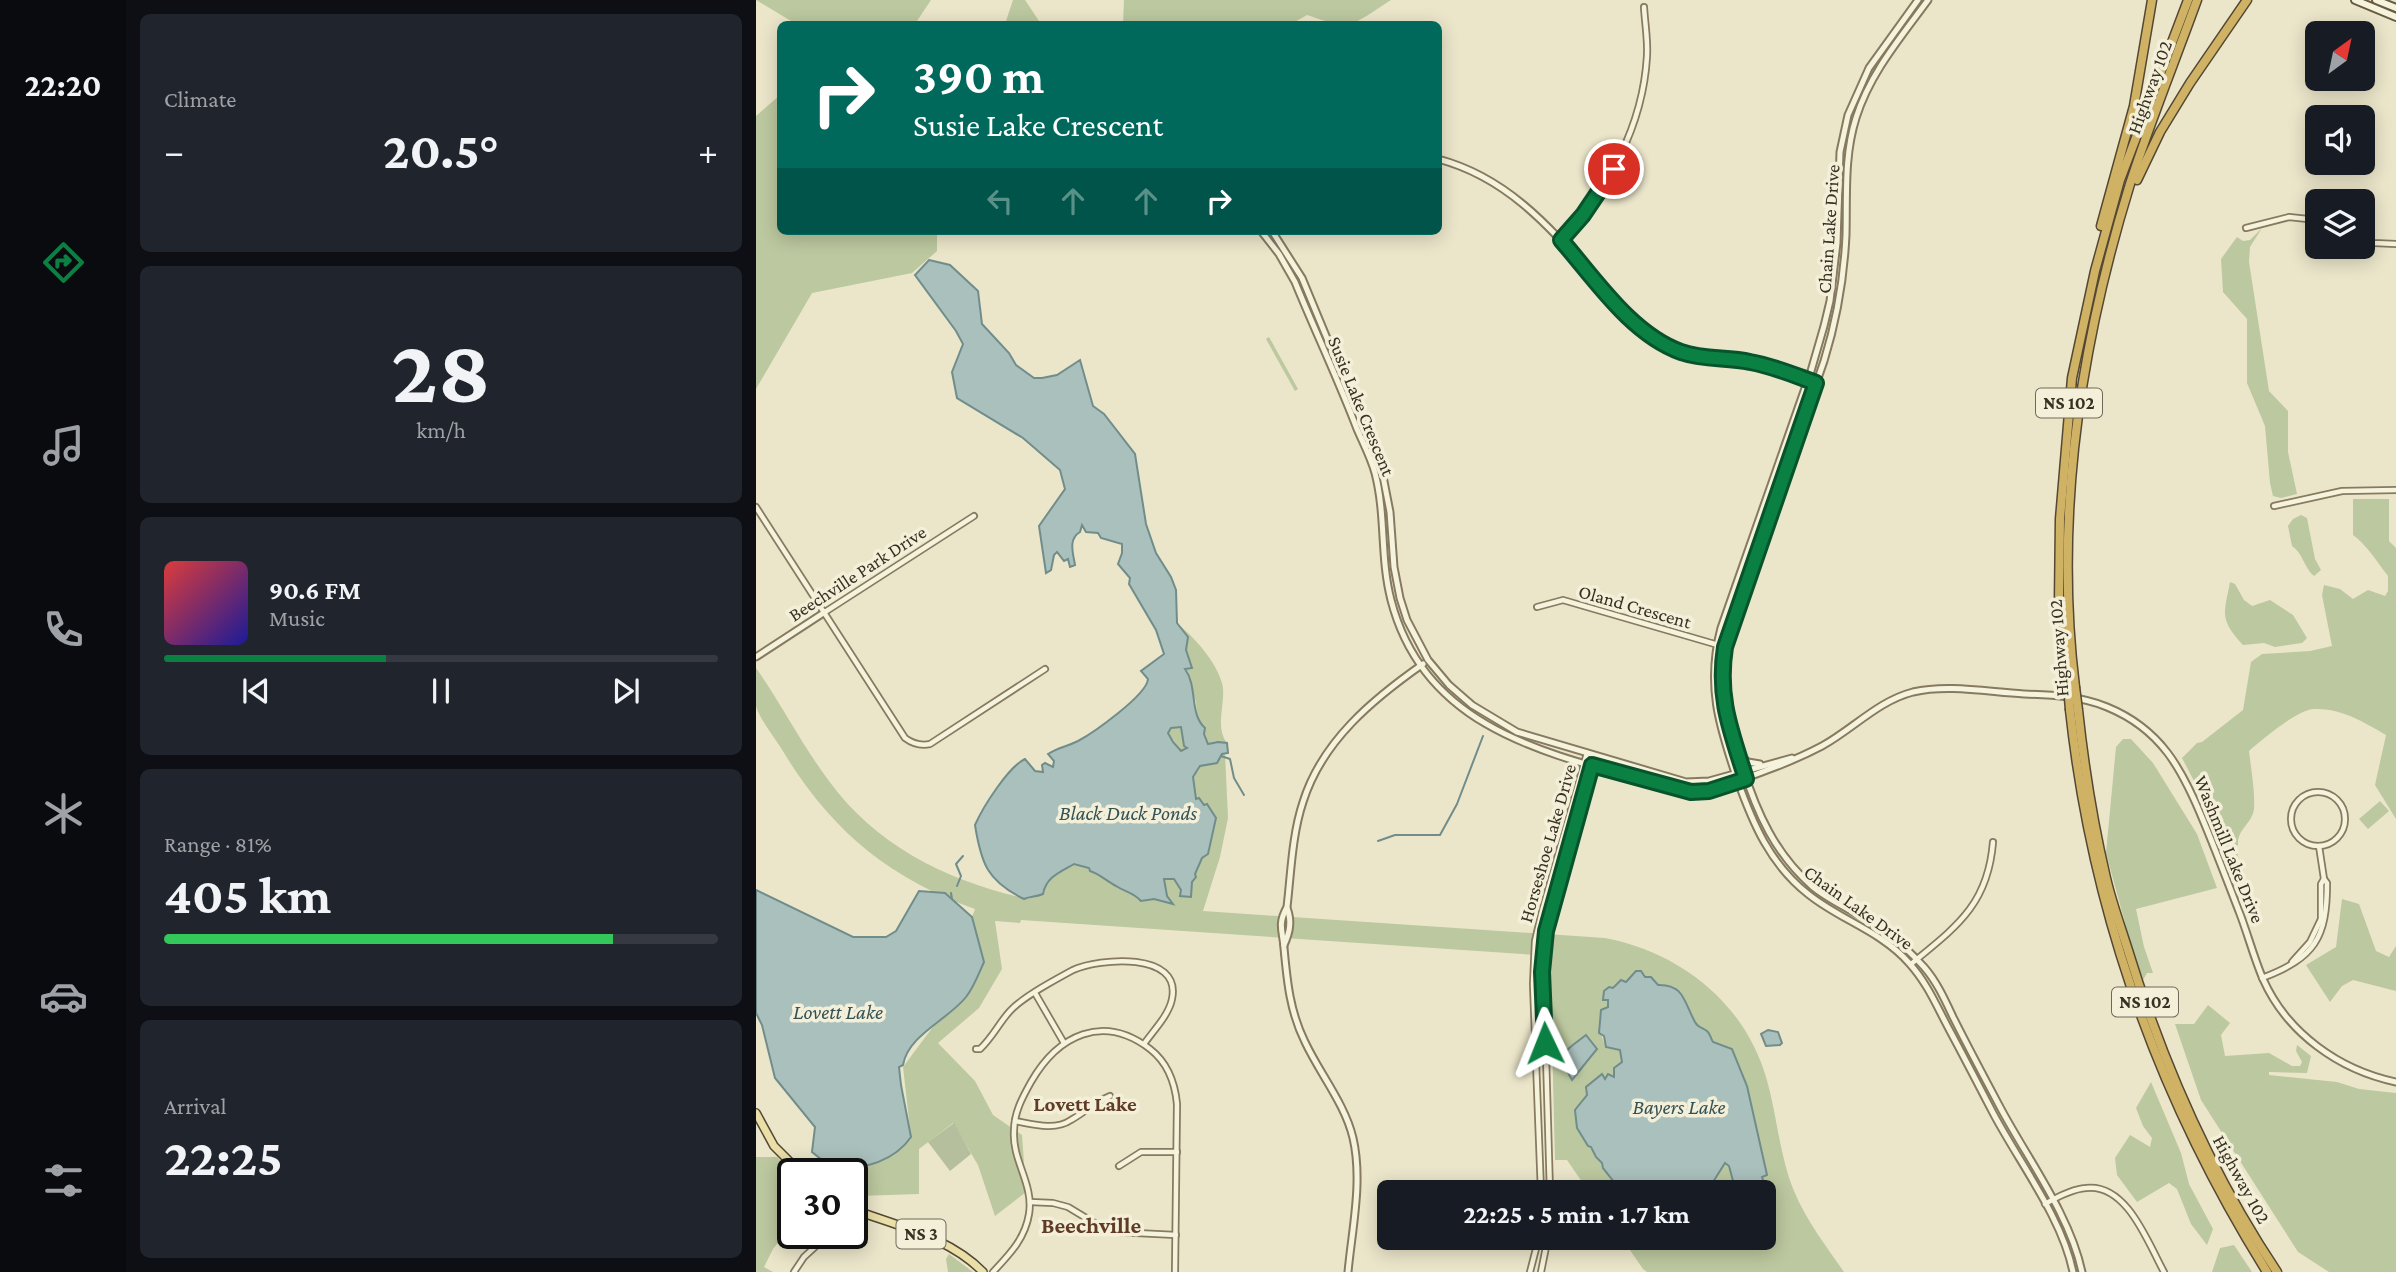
<!DOCTYPE html>
<meta charset="utf-8">
<style>
body{margin:0;font-family:"Crimson Pro",serif;background:#20242c;color:#f1f3f6;height:100vh;display:flex;flex-direction:column;font-size:26px;white-space:nowrap}
*{box-sizing:border-box;margin:0}
p{font-size:23px;color:#9ea1a6}
.icon{flex:none;width:38px;height:38px;fill:none;stroke:currentColor;stroke-width:2;stroke-linecap:round;stroke-linejoin:round}
.map{position:relative;flex:1;overflow:hidden}
.side{display:flex;flex-direction:column;gap:14px;padding:14px;background:#0d0f14;width:630px}
.side>*{flex:none}
.banner{position:absolute;left:21px;top:21px;width:665px;height:214px;border-radius:10px;box-shadow:0 4px 18px #0003;background:#00695c;color:#fff;overflow:hidden}
.needle{width:46px;rotate:33deg}
.tools{position:absolute;left:1549px;top:21px;display:grid;gap:14px}
.tools a{display:grid;place-items:center;width:70px;height:70px;border-radius:10px;background:#171b24;box-shadow:0 4px 18px #0003;font-size:35px}
.speed{position:absolute;left:21px;top:1158px;display:flex;gap:14px;font-size:35px;font-weight:700;text-align:center}
.speed>*{display:grid;place-content:center;width:91px;height:91px;border-radius:50%;background:#171b24;box-shadow:0 4px 18px #0003;line-height:1}
.speed .limit{border:4px solid #111;border-radius:10px;background:#fff;color:#111}
.pin{position:absolute;display:grid;place-items:center;width:60px;height:60px;color:#fff;margin:-30px;border:4px solid #fff;border-radius:50%;box-shadow:0 2px 7px #0007}
.me{position:absolute;width:77px;margin:-38px;rotate:358deg;stroke-linejoin:round;filter:drop-shadow(0 0 5px #0008)}
.turn{display:flex;align-items:center;gap:24px;height:147px;padding:0 21px;font-size:32px}
.turn .icon{width:91px;height:91px;stroke-width:2.5}
.turn b{display:block;font-size:49px;line-height:60px}
.lanes{display:flex;align-items:center;height:66px;padding:0 21px;background:#0003;justify-content:center;gap:35px;direction:ltr}
.lanes .off{opacity:.35}
.big{font-size:52px;font-weight:700;line-height:1.1}
.side .card{flex:1;display:flex;flex-direction:column;justify-content:center;gap:10px;min-width:0;padding:0 24px;border-radius:10px;background:#20242c}
.side .dial{align-items:center;gap:0}
.dial b{font-size:91px;line-height:1}
.song{display:flex;align-items:center;gap:21px}
.cover{width:84px;height:84px;border-radius:10px;background:linear-gradient(135deg,hsl(0 70% 55%),hsl(240 70% 35%))}
.played{height:7px;border-radius:4px;background:linear-gradient(90deg,#0b8043 40%,#363941 40%)}
.keys{display:flex;justify-content:space-around;direction:ltr}
.heat{display:flex;justify-content:space-between;align-items:center;font-size:38px;direction:ltr}
.charge{height:10px;border-radius:5px;background:linear-gradient(90deg,#34c759 81%,#363941 0)}
.trip{position:absolute;left:621px;top:1180px;width:399px;height:70px;border-radius:10px;background:#171b24;box-shadow:0 4px 18px #0003;font-weight:700;line-height:70px;text-align:center}
main{display:flex;flex:1;min-height:0}
.tabs{display:flex;flex-direction:column;width:126px;justify-content:space-around;align-items:center;background:#090b0e;color:#9ea1a6}
.tabs .icon{width:49px;height:49px}
.tabs .selected{color:#0b8043}
.tabs b{font-size:32px;color:#f1f3f6}
.map>svg:first-child{display:block}
.green{fill:#bcc89f}
.cemetery{fill:#b5be9d}
.water{fill:#aac0bd;stroke:#718d8b;stroke-width:2;fill-rule:evenodd}
.lines{fill:none;stroke-linecap:round;stroke-linejoin:round}
.stream{stroke:#718d8b;stroke-width:2}
.minor-casing{stroke:#867a60;stroke-width:8}
.tertiary-casing{stroke:#867a60;stroke-width:9}
.secondary-casing{stroke:#685b43;stroke-width:10}
.primary-casing{stroke:#544834;stroke-width:10}
.motorway-casing{stroke:#544834;stroke-width:11}
.minor{stroke:#f6f3dd;stroke-width:4.5}
.tertiary{stroke:#f6f3dd;stroke-width:5}
.secondary{stroke:#f6f3dd;stroke-width:6}
.primary{stroke:#e9dfa7;stroke-width:7}
.motorway{stroke:#d0b265;stroke-width:8}
.motorway-bridge-casing{stroke:#544834;stroke-width:11;stroke-linecap:butt}
.motorway-bridge{stroke:#d0b265;stroke-width:8}
.route-casing{stroke:#07532c;stroke-width:18}
.route{stroke:#0b8043;stroke-width:12}
.labels{text-anchor:middle;stroke-width:7;stroke-linejoin:round;paint-order:stroke}
.shield{fill:#f3efd9;stroke:#706959;stroke-width:2}
.shield-label{font-size:18px;font-weight:bold;fill:#383022}
.street-label{font-size:19px;fill:#383022;stroke:#f3efd9}
.water-label{font-size:21px;font-style:italic;fill:#335256;stroke:#f3efd9}
.neighbourhood-label{font-size:21px;font-weight:bold;fill:#603c26;stroke:#f3efd9}
.quarter-label{font-size:23px;font-weight:bold;fill:#603c26;stroke:#f3efd9}
</style>
<main>
<nav class="tabs">
<b>22:20</b>
<svg class="icon selected" aria-label="directions" viewBox="0 0 24 24"><path d="M12 3l9 9-9 9-9-9zM9 14v-3h6M13 9l2 2-2 2"/></svg>
<svg class="icon" aria-label="music" viewBox="0 0 24 24"><path d="M9 18V5l10-2v13"/><circle cx="6" cy="18" r="3"/><circle cx="16" cy="16" r="3"/></svg>
<svg class="icon" aria-label="phone" viewBox="0 0 24 24"><path d="M5 4h4l2 5-3 2q2 4 5 5l2-3 5 2v4C11 20 4 13 5 4z"/></svg>
<svg class="icon" aria-label="climate" viewBox="0 0 24 24"><path d="M12 3v18M4 7l16 10M4 17L20 7"/></svg>
<svg class="icon" aria-label="car" viewBox="0 0 24 24"><path d="M5 17H2v-5l4-1 3-4h7l3 4 3 1v5h-3M9 17h6M6 11h13"/><circle cx="7" cy="17" r="2"/><circle cx="17" cy="17" r="2"/></svg>
<svg class="icon" aria-label="filters" viewBox="0 0 24 24"><path d="M4 7h16M4 17h16"/><circle cx="9" cy="7" r="2"/><circle cx="15" cy="17" r="2"/></svg>
</nav>
<section class="side">
<div class="card"><p>Climate</p>
<div class="heat"><a>−</a><b class="big">20.5°</b><a>+</a></div>
</div>
<div class="card dial"><b>28</b><p>km/h</p></div>
<div class="card">
<div class="song"><i class="cover"></i><div><b>90.6 FM</b><p>Music</p></div></div>
<div class="played"></div>
<div class="keys"><svg class="icon" aria-label="previous" viewBox="0 0 24 24"><path d="M18 5L8 12l10 7zM5 5v14"/></svg><svg class="icon" aria-label="pause" viewBox="0 0 24 24"><path d="M8 5v14M16 5v14"/></svg><svg class="icon" aria-label="next" viewBox="0 0 24 24"><path d="M6 5l10 7-10 7zM19 5v14"/></svg></div>
</div>
<div class="card"><p>Range · 81%</p><b class="big">405 km</b><div class="charge"></div></div>
<div class="card"><p>Arrival</p><b class="big">22:25</b></div>
</section>
<div class="map">
<svg width="1640" height="1272" viewBox="0 0 1640 1272">
<rect width="100%" height="100%" fill="#ebe6ca"/>
<!-- green -->
<g class="green">
<polygon points="0,0 175,0 159,24 40,24"/>
<polygon points="257,0 269,0 285,24 249,24"/>
<path d="M368 0H635C596 25 597 31 551 15L535 24H367Z"/>
<polygon points="24,95 24,231 181,231 181,251 156,273 56,293 0,389 0,116"/>
<polygon points="1506,228 1494,247 1493,262 1513,391 1532,411 1532,452 1541,494 1525,498 1517,496 1514,483 1509,426 1491,383 1491,319 1467,292 1465,259 1481,237 1487,241 1494,240"/>
<polygon points="513,337 542,389 539,391 510,339"/>
<path d="M1597 499H1633V541L1640 548V819L1619 785 1630 735C1608 722 1585 708 1558 709 1542 709 1506 740 1493 751 1495 769 1499 790 1498 809 1496 824 1481 829 1482 845L1478 846 1488 871 1476 875 1437 779 1426 758 1441 743 1446 742 1487 710 1495 662 1506 654 1554 651 1576 646 1566 595 1568 585 1584 589 1597 599 1612 590 1629 596 1632 591V576C1622 563 1610 544 1597 535Z"/>
<path d="M1545 515 1551 518 1559 559 1565 570 1558 576C1548 568 1547 553 1536 546L1532 526 1537 519Z"/>
<path d="M1474 582 1479 584 1488 600 1496 606 1514 600 1537 615 1551 638 1546 643 1519 647 1508 643 1487 645C1463 619 1468 614 1474 582Z"/>
<path d="M423 625C440 639 460 662 466 683 471 700 458 726 471 743L462 742 452 744 448 734 449 728 441 718 440 702 429 668H435L430 649 432 637Z"/>
<path d="M0 668C26 705 46 745 73 781 121 847 194 882 272 899L287 890 295 878 317 864 333 868 334 871C344 874 350 882 360 886 369 891 377 892 385 901L398 899 410 901 411 896 408 879H418L425 890 440 877 439 874 446 858 452 854 460 818 449 805 440 800 437 777 443 770 444 766 452 764 469 753 472 818 464 857 447 911 849 938C923 952 988 1002 1010 1077 1021 1114 1023 1154 1038 1191 1050 1220 1070 1246 1088 1272H891L887 1269 865 1237H1008V1192H1003L1006 1188V1177L1011 1175 991 1086 976 1049 957 1042 951 1030 941 1026 930 1002 919 987 902 985 895 977 887 976 884 971H880L871 982 861 983 857 988 852 987 847 1000 852 1001V1007L848 1008C842 1021 844 1035 850 1047L864 1050 866 1062 859 1070 858 1077 838 1080 830 1087 831 1095 819 1110 821 1128 827 1138 866 1192H833L811 1160H799L794 956 265 920 264 923 239 921 246 969 223 1008 182 1043 219 1081 237 1115 266 1135 270 1192 239 1216 222 1165 197 1123 163 1149V1194L103 1196 96 1189V1174L81 1172 116 1165 155 1137 147 1067 182 1020 210 998 228 962 216 917 219 909C130 877 73 828 25 748 18 737 3 718 0 706 0 695 0 680 0 668Z"/>
<polygon points="425,727 428,746 432,748 425,751 412,733 415,728"/>
<polygon points="1367,739 1375,739 1397,763 1441,834 1461,888 1380,909 1388,947 1397,973 1391,973 1387,980 1375,945 1350,853 1360,747"/>
<polygon points="1624,801 1633,811 1612,829 1603,819"/>
<polygon points="1586,899 1603,904 1620,951 1633,957 1640,946 1640,991 1597,980 1586,986 1574,1002 1550,965 1580,947"/>
<polygon points="1452,1005 1474,1023 1465,1035 1469,1056 1513,1053 1536,1066 1544,1066 1546,1062 1540,1051 1541,1045 1555,1056 1551,1073 1513,1072 1513,1075 1581,1082 1603,1089 1640,1093 1640,1272 1573,1272 1542,1252 1445,1100 1419,1024 1438,1024"/>
<polygon points="1395,1082 1425,1153 1433,1184 1457,1229 1451,1245 1435,1224 1421,1189 1413,1183 1381,1202 1361,1175 1359,1158 1374,1135 1394,1147 1396,1138 1387,1126 1380,1108"/>
<polygon points="0,1157 21,1157 37,1175 37,1224 17,1249 8,1267 17,1272 0,1272"/>
<polygon points="969,1163 973,1166 980,1192 949,1192"/>
<polygon points="1478,1245 1496,1272 1456,1272 1464,1248"/>
<polygon points="193,1254 217,1272 192,1272 190,1259"/>
</g>
<!-- cemetery -->
<polygon class="cemetery" points="198,1123 215,1154 194,1171 172,1142"/>
<!-- water -->
<g class="water">
<path d="M173 260 194 265 222 291 226 324 253 353 260 365 278 378H286L301 375 324 360 337 406 348 414 379 454 390 524 400 553 415 577 420 590 421 623 432 637 430 650 436 668 429 669C442 687 433 714 449 728L448 734 452 744 462 742 471 743 472 753 466 754 461 763 444 766 437 777 440 799 443 798 448 805 451 804 460 818 452 854 446 858 439 874 440 877 436 882 435 897 424 896 425 890 418 879H408L411 896 417 904 398 899 385 901C377 892 369 892 360 886 350 881 344 874 334 871L333 868 318 864C304 872 290 877 287 894 280 897 275 896 268 899 231 881 225 863 219 825 227 807 252 767 269 759L279 771 287 772 286 765 289 763 297 767 298 761 292 754C303 747 310 747 322 741 337 733 391 695 392 679L385 671 408 654 400 630 373 584 374 578 362 564 366 553V544L345 538 342 533 330 532 326 525 324 532C312 539 317 553 319 565L314 567 312 559 308 561 301 552 298 555 295 570 290 573 283 526 309 489 304 470 267 438 201 398 196 372 207 344 200 331 159 275ZM425 727 428 746 431 748 425 751 417 742 412 733 415 728Z"/>
<path d="M0 890 97 937H130L140 931 163 891 189 893 216 917 228 962C223 973 218 987 210 997 193 1019 152 1035 147 1065L143 1067 145 1085 155 1137C138 1162 109 1167 81 1172L56 1152 59 1127 19 1078 6 1025 0 1013Z"/>
<path d="M880 971H885L889 977H895L902 985C928 984 928 1002 939 1022 942 1028 948 1028 952 1032 954 1034 955 1039 957 1042L976 1049 991 1086 1011 1175 1006 1177 1008 1183 1003 1192H980L973 1166 969 1163 957 1182 949 1192H866L847 1168 846 1163 840 1157 835 1147 832 1146 821 1128 819 1110 831 1095 830 1087 846 1074 849 1079 852 1074 858 1077V1068L866 1062 864 1050 850 1047 848 1036 843 1033 845 1010 852 1007V1000H847L848 991 853 987 857 988 865 980 870 982Z"/>
<polygon points="1012,1030 1022,1032 1026,1043 1024,1045 1010,1046 1005,1034"/>
<path d="M830 1035 841 1049 816 1080C800 1053 808 1052 830 1035Z"/>
</g>
<g class="lines">
<!-- stream -->
<g class="stream">
<polyline points="465,756 474,759 478,778 488,795"/>
<polyline points="622,841 639,835 684,835 701,804 727,736"/>
<polyline points="201,886 205,876 200,864 207,856"/>
<polyline points="195,893 196,899"/>
</g>
<!-- minor casing -->
<g class="minor-casing">
<g id="minor">
<polyline points="1490,228 1533,217 1561,220"/>
<polyline points="1606,239 1618,243 1640,244"/>
<path d="M805 240C852 190 887 126 891 56 892 40 889 24 888 7"/>
<polyline points="1518,506 1586,491 1640,490"/>
<path d="M0 507 149 738C157 744 164 746 174 744L289 669"/>
<polyline points="781,607 807,600 969,647"/>
<polyline points="69,612 218,516"/>
<circle cx="1562" cy="819" r="27"/>
<polyline points="1536,962 1554,942 1565,919 1565,884 1568,879"/>
<path d="M1155 964C1200 927 1232 905 1237 842"/>
<path d="M1506 978C1559 958 1571 938 1571 883L1568 879 1563 846"/>
<polyline points="279,993 308,1043"/>
<path d="M220 1049H224C236 1038 243 1023 254 1011 268 996 299 980 317 970 343 958 426 951 416 999 413 1015 397 1031 388 1044"/>
<path d="M259 1121C276 1124 299 1131 315 1120 329 1112 339 1102 354 1096"/>
<polyline points="363,1166 385,1152 421,1152"/>
<polyline points="785,1192 777,984 779,941 786,911 831,753"/>
<polyline points="794,1192 787,954 793,918 839,756"/>
<polyline points="274,1202 297,1203 312,1207 345,1227 360,1232 420,1235"/>
<path d="M1289 1204C1301 1197 1316 1189 1330 1188 1371 1183 1392 1243 1408 1272"/>
<polyline points="38,1272 48,1257 73,1234"/>
<path d="M237 1272C253 1255 269 1239 273 1214 278 1184 256 1161 258 1131 258 1113 266 1098 275 1082 302 1035 347 1013 394 1049 412 1063 419 1083 421 1104L419 1272"/>
<polyline points="774,1272 783,1237"/>
<polyline points="785,1272 792,1237"/>
</g>
</g>
<!-- tertiary casing -->
<g class="tertiary-casing">
<g id="tertiary">
<path d="M1162 0 1113 68 1092 115 1084 152 1081 243 1074 301 1068 326 1055 371 965 628C950 685 963 726 981 779 997 824 1014 864 1052 894 1084 920 1125 931 1153 963 1172 984 1181 1007 1194 1031 1208 1057 1222 1084 1236 1111 1262 1161 1306 1217 1317 1272"/>
<path d="M1172 0C1145 37 1114 73 1100 118 1088 156 1091 195 1090 235 1088 278 1081 319 1068 361L972 637C959 685 971 720 986 766 1001 813 1019 854 1057 887 1078 904 1103 913 1125 928 1141 939 1155 953 1168 967 1181 982 1189 1000 1197 1017 1212 1047 1228 1077 1244 1107 1271 1158 1314 1215 1326 1272"/>
<path d="M682 159C754 178 797 231 844 284 860 303 875 323 896 337 933 362 954 355 993 361 1014 365 1034 373 1054 381"/>
<path d="M505 231 523 254 539 282C559 331 582 379 601 429 607 443 615 458 619 473 630 515 624 558 635 600 670 736 804 756 920 789L935 792 953 791C992 777 1030 765 1066 746 1097 729 1122 701 1157 692 1192 684 1232 692 1268 694 1296 695 1325 696 1351 707 1405 729 1426 769 1447 820 1460 851 1472 883 1484 914 1492 935 1498 958 1507 979 1531 1033 1583 1070 1640 1082"/>
<polyline points="516,231 546,278 626,471 634,512 638,567 644,598 651,620 672,660 693,685 716,705 761,732 930,782 953,781 1036,758"/>
<polyline points="0,657 69,612"/>
<polyline points="982,754 992,762 1004,764"/>
<path d="M528 945C534 932 536 921 531 908"/>
<path d="M592 1272C596 1229 607 1181 597 1138 589 1104 564 1074 549 1042 534 1012 531 981 528 948 527 931 521 925 531 907 535 873 536 835 547 802 566 741 617 699 667 664"/>
</g>
</g>
<!-- secondary casing -->
<g class="secondary-casing">
<g id="secondary">
<polyline points="1599,0 1640,17"/>
<polyline points="1620,0 1640,8"/>
</g>
</g>
<!-- primary casing -->
<g class="primary-casing">
<g id="primary">
<polyline points="0,1113 18,1146 46,1174"/>
<path d="M96 1209C141 1226 193 1237 227 1272"/>
</g>
</g>
<!-- motorway casing -->
<g class="motorway-casing">
<g id="motorway">
<polyline points="1381,180 1404,132 1434,83 1491,0"/>
<polyline points="1345,226 1378,106 1396,0"/>
<polyline points="1312,686 1303,602 1304,519 1316,378 1339,271 1364,180 1432,0"/>
<path d="M1319 687C1298 518 1324 346 1374 184 1394 122 1419 61 1441 0"/>
<path d="M1314 710C1336 913 1403 1099 1511 1272"/>
<path d="M1322 710C1328 766 1337 823 1350 878 1355 900 1363 922 1370 944 1405 1059 1454 1172 1521 1272"/>
</g>
</g>
<!-- minor -->
<use href="#minor" class="minor"/>
<!-- tertiary -->
<use href="#tertiary" class="tertiary"/>
<!-- secondary -->
<use href="#secondary" class="secondary"/>
<!-- primary -->
<use href="#primary" class="primary"/>
<!-- motorway -->
<use href="#motorway" class="motorway"/>
<!-- motorway-bridge casing -->
<g class="motorway-bridge-casing">
<g id="motorway-bridge">
<polyline points="1312,686 1314,710"/>
<polyline points="1319,687 1322,710"/>
</g>
</g>
<!-- motorway-bridge -->
<use href="#motorway-bridge" class="motorway-bridge"/>
</g>
<g class="lines">
<!-- route casing -->
<g class="route-casing">
<path id="route" d="M789 1043 786 972 790 931 836 765 935 792 953 791 990 779C975 731 961 698 969 647L1060 383C1038 375 1017 366 994 362 971 357 948 360 925 352 875 334 839 279 805 240L827 215 858 169"/>
</g>
<!-- route -->
<use href="#route" class="route"/>
</g>
<g class="labels">
<!-- shield labels -->
<g class="shield">
<rect x="1280" y="388.5" width="66" height="29" rx="5"/>
<rect x="1356" y="987.5" width="66" height="29" rx="5"/>
<rect x="140.5" y="1219.5" width="49" height="29" rx="5"/>
</g>
<g class="shield-label">
<text x="1313" y="409">NS 102</text>
<text x="1389" y="1008">NS 102</text>
<text x="165" y="1240">NS 3</text>
</g>
<!-- street labels -->
<g class="street-label">
<text transform="translate(1393 87) rotate(-70)" y="7">Highway 102</text>
<text transform="translate(1072 229) rotate(-86)" y="7">Chain Lake Drive</text>
<text transform="translate(606 406) rotate(68)" y="7">Susie Lake Crescent</text>
<text transform="translate(101 573) rotate(-33)" y="7">Beechville Park Drive</text>
<text transform="translate(879 606) rotate(16)" y="7">Oland Crescent</text>
<text transform="translate(1302 648) rotate(-94)" y="7">Highway 102</text>
<text transform="translate(791 843) rotate(-74)" y="7">Horseshoe Lake Drive</text>
<text transform="translate(1474 849) rotate(68)" y="7">Washmill Lake Drive</text>
<text transform="translate(1103 907) rotate(36)" y="7">Chain Lake Drive</text>
<text transform="translate(1486 1179) rotate(61)" y="7">Highway 102</text>
</g>
<!-- water labels -->
<g class="water-label">
<text x="372" y="820">Black Duck Ponds</text>
<text x="82" y="1019">Lovett Lake</text>
<text x="923" y="1114">Bayers Lake</text>
</g>
<!-- neighbourhood labels -->
<g class="neighbourhood-label">
<text x="329" y="1111">Lovett Lake</text>
</g>
<!-- quarter labels -->
<g class="quarter-label">
<text x="335" y="1233">Beechville</text>
</g>
</g>
</svg>
<div class="tools">
<a><svg class="needle" viewBox="-14 -14 28 28"><path d="M0-13l5 13h-10z" fill="#e53935"/><path d="M0 13l5-13h-10z" fill="#9ea1a6"/></svg></a>
<a><svg class="icon" aria-label="sound" viewBox="0 0 24 24"><path d="M4 9h4l5-4v14l-5-4H4zM17 9q2 3 0 6"/></svg></a>
<a><svg class="icon" aria-label="layers" viewBox="0 0 24 24"><path d="M12 4l9 5-9 5-9-5zM3 14l9 5 9-5"/></svg></a>
</div>
<div class="speed"><div class="limit">30</div></div>
<div class="pin" style="left:858px;top:169px;background:#d93025"><svg class="icon" aria-label="arrive" viewBox="0 0 24 24"><path d="M6 21V4h12l-3 4 3 4H6"/></svg></div>
<svg class="me" style="left:789px;top:1043px" viewBox="-20 -20 40 40"><path d="M0-17L14 15 0 8-14 15z" fill="#0b8043" stroke="#fff" stroke-width="4"/></svg>
<div class="trip">22:25 · 5 min · 1.7 km</div>
<div class="banner">
<div class="turn"><svg class="icon" aria-label="right" viewBox="0 0 24 24"><path d="M7 20v-9h11M14 6l5 5-5 5"/></svg><div><b>390 m</b>Susie Lake Crescent</div></div>
<div class="lanes"><svg class="icon off" aria-label="left" viewBox="0 0 24 24"><path d="M17 20v-9H6M10 6l-5 5 5 5"/></svg><svg class="icon off" aria-label="ahead" viewBox="0 0 24 24"><path d="M12 20V5M6 11l6-6 6 6"/></svg><svg class="icon off" aria-label="ahead" viewBox="0 0 24 24"><path d="M12 20V5M6 11l6-6 6 6"/></svg><svg class="icon" aria-label="right" viewBox="0 0 24 24"><path d="M7 20v-9h11M14 6l5 5-5 5"/></svg></div>
</div>
</div>
</main>
